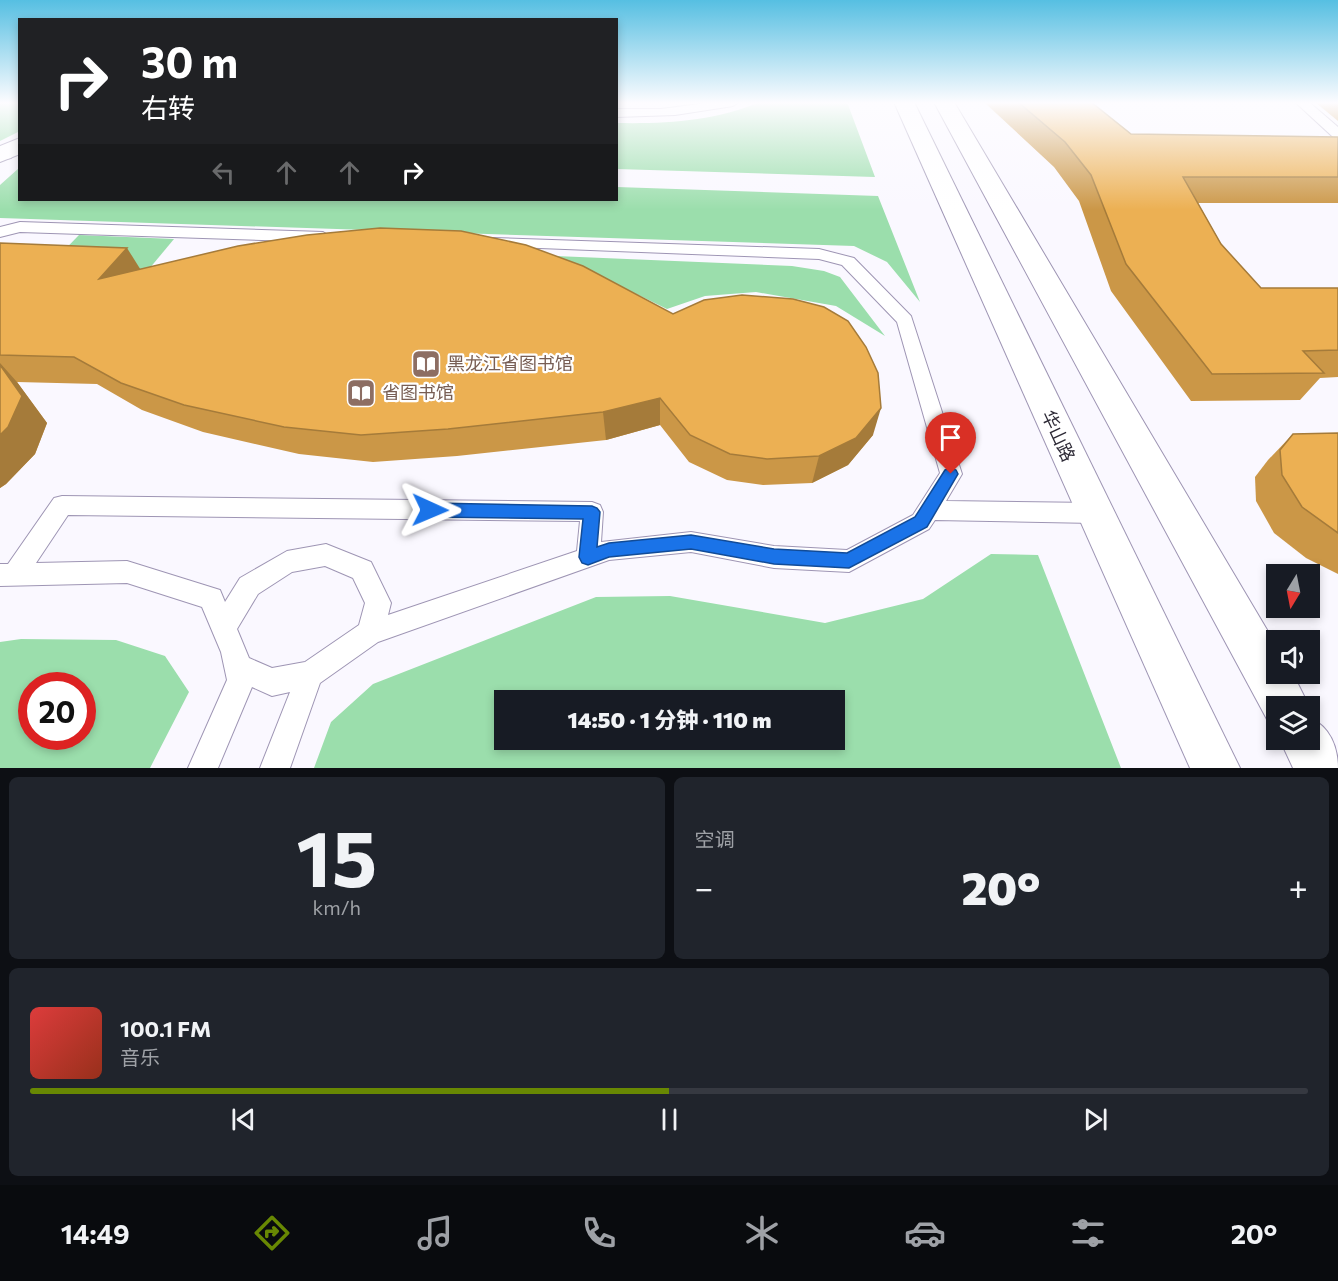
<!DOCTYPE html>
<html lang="zh">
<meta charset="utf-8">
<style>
body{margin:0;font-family:Commissioner,"Noto Sans SC",sans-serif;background:#20242c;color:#f1f3f6;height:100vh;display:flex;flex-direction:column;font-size:22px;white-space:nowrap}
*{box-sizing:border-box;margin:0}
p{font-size:20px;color:#9ea1a6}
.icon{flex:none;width:33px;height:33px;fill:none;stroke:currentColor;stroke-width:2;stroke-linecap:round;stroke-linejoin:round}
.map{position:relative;height:768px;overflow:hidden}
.drawer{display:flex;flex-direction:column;gap:9px;padding:9px;background:#0d0f14;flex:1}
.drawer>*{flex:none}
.top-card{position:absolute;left:18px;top:18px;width:600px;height:183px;border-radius:0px;box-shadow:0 3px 9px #0003;background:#202124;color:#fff;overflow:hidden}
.needle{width:39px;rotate:190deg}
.tools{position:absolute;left:1266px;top:564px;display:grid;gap:12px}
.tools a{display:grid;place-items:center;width:54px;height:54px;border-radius:0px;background:#171b24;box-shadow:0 3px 9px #0003;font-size:30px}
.speed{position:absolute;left:18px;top:672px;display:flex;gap:12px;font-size:30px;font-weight:700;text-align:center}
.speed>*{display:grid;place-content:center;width:78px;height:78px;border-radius:50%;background:#171b24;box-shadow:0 3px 9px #0003;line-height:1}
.speed .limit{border:9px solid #d22;background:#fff;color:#111}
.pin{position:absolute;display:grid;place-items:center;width:51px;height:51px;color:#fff;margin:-62px -26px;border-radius:50% 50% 50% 0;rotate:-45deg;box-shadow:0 0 6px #0007}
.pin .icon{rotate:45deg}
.me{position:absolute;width:66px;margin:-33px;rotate:91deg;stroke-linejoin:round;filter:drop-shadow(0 0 4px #0008)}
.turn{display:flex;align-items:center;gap:21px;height:126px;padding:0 24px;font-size:27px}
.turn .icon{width:78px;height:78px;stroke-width:2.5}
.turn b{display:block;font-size:42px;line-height:51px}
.lanes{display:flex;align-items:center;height:57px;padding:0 24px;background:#0003;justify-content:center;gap:30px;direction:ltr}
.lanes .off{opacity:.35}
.big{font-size:45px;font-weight:800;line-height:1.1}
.drawer .widget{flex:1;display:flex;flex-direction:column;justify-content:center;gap:9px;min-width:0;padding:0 21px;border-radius:9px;background:#20242c}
.drawer .dial{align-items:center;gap:0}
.dial b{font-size:78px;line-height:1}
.song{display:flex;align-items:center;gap:18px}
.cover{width:72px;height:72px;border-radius:9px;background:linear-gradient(135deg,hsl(0 70% 55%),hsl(10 70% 35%))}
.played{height:6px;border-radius:3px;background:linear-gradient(90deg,#688803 50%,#363941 50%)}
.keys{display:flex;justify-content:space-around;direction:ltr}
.heat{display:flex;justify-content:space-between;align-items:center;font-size:33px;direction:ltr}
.drawer .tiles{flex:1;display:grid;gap:9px;grid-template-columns:1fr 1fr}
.widget:last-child{grid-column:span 2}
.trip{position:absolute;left:494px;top:690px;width:351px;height:60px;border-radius:0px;background:#171b24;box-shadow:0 3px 9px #0003;font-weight:800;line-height:60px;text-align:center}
.tab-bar{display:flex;height:96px;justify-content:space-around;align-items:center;background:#090b0e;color:#9ea1a6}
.tab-bar .icon{width:42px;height:42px}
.tab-bar .active{color:#688803}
.tab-bar b{font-size:27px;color:#f1f3f6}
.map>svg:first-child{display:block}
.green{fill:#9bdeac;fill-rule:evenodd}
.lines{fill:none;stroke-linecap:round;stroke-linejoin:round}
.service-casing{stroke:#9e95b4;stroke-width:2}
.tertiary-casing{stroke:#9e95b4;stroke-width:2}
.secondary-casing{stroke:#9e95b4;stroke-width:2}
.service{fill:#fff;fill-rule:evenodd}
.tertiary{fill:#fff;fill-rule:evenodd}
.secondary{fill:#fff;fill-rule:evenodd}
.wall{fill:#cb9747}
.shaded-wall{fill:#a57b3a}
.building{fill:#ecb053;stroke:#a57b3a;stroke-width:1.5}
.route{fill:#1a73e8;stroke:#114b97;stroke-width:1.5}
.labels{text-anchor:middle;stroke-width:4.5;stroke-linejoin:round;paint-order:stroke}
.education-label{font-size:18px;fill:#785e54;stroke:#fff;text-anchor:start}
.street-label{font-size:18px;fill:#2d2a36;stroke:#fff}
</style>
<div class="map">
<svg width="1338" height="768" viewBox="0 0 1338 768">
<rect width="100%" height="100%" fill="#faf8ff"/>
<!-- green -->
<g class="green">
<polygon points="0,102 19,102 20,131 0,141"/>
<path d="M760 102H847L875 177 617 169V123C665 124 715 121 760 102Z"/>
<polygon points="19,168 20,200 616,200 617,187 878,196 920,302 887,262 854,246 0,218 0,185"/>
<polygon points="79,235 174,239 144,275 44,271"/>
<polygon points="506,254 792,266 824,271 840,277 885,336 836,306 756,292 705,296 667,309 600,276"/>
<path d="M991 554 1038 555 1121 768H314L331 722 373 684 596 597 670 596 825 623 923 599ZM504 700H834V740H504Z"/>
<path d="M21 639 116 640 165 656 189 692 150 768H0V642ZM32 686H82V736H32Z"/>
</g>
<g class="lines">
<!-- service casing -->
<g class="service-casing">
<g id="service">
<polygon points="715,102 739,102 733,106 675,115 616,117 616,109 661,109"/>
<polygon points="1295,102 1309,102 1338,127 1338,138 1333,137"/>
<polygon points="20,222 323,232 331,237 323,242 20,232 0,237 0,227"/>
<path d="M493 238 819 249 854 258 911 316 962 474 946 501 1094 503 1102 506 1105 513 1102 520 1094 523 935 520 929 529 849 572 774 568 691 552 609 560 378 642 320 683 290 768H260L290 692 272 696 252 687 218 768H188L227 680 221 652 202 607 127 583 0 586V564H8L54 498 62 496 592 502 600 505 603 512 601 542 691 532 774 546 847 550 913 515 940 473 897 322 842 265 819 259 487 246 485 243 487 240ZM68 515 580 521 577 551 388 615 391 603 371 562 326 544 287 551 240 578 225 602 220 590 127 561 36 563ZM325 566 353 578 365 603 359 625 305 662 272 668 249 658 237 629 258 594 292 572Z"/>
</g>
</g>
<!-- tertiary casing -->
<g class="tertiary-casing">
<polygon id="tertiary" points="20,138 20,154 0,162 0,146"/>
</g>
<!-- secondary casing -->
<g class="secondary-casing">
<g id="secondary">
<polygon points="894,102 914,102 1240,768 1190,768"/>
<polygon points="934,102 954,102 1276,645 1276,674 1293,674 1309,706 1276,706 1276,726 1269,723"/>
<polygon points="0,146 11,148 14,153 11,158 0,160"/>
<path d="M1310 718C1330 727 1338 747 1338 768H1293L1280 740H1310Z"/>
</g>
</g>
<!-- service -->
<use href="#service" class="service"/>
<!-- tertiary -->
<use href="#tertiary" class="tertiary"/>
<!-- secondary -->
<use href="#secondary" class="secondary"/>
</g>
<!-- wall -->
<g class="wall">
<polygon points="984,102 1091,102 1131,134 1338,137 1338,203 1198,203 1221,244 1261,288 1338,288 1338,377 1320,378 1300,400 1191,401 1111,291 1079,201 1054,167"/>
<polygon points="1315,102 1338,102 1338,121"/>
<polygon points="0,243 140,269 873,435 848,465 812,483 763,485 727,480 689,462 660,425 606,440 457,456 373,462 299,454 203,432 142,410 97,384 17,382 47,423 35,454 6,484 0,488"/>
<polygon points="1338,433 1338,574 1306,558 1274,533 1256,501 1255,477 1268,460 1293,434"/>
</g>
<!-- shaded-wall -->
<g class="shaded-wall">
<polygon points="127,248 144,275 99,279"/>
<polygon points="0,363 17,382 47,423 35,454 6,484 0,488"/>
<polygon points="660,398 660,425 606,440 603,412"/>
<polygon points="881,408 873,435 848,465 812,483 819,456"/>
</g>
<!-- building -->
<g class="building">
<polygon points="1018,102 1091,102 1131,134 1338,137 1338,177 1183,177 1221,244 1261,288 1338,288 1338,350 1303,351 1324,373 1212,374 1126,264 1091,175 1065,142"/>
<polygon points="380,228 461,231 526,245 583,266 673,314 704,300 742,295 793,299 824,307 848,321 866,347 878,373 881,408 856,438 819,456 767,459 730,454 690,435 660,398 603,412 448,429 361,435 284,427 184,405 121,383 74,357 0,355 0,243 127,248 99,279 238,246 307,235"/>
<polygon points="0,365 22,396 8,427 0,435"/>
<polygon points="1338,433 1338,533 1302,507 1282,475 1280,450 1293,434"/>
</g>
<!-- sky -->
<linearGradient id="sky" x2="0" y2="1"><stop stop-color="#56bfe2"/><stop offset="0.49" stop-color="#fdfcff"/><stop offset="1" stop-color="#fdfcff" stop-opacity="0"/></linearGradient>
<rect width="1338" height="210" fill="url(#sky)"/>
<!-- route -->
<polygon class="route" points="951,468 956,470 958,474 927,527 849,568 774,564 691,549 609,557 588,565 582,563 579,557 583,519 430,517 425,515 422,510 425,505 430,503 592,506 597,508 600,512 597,547 609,543 691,535 774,549 847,553 915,517 945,470"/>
<!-- icons -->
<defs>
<g id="library-square" transform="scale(1.5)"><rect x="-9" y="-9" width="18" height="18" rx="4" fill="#8d6e63" stroke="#fff"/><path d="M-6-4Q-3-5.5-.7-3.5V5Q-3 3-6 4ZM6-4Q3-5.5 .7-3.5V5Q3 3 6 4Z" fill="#fff"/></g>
</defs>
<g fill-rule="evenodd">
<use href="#library-square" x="426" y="364"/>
<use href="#library-square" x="361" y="393"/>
</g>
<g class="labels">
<!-- education labels -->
<g class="education-label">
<text x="447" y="370">黑龙江省图书馆</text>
<text x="382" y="399">省图书馆</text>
</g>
<!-- street labels -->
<g class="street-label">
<text transform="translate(1058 436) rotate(65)" y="6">华山路</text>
</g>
</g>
</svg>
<div class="tools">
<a><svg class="needle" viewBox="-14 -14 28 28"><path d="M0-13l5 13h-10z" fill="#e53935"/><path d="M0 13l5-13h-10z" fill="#9ea1a6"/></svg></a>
<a><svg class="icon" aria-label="sound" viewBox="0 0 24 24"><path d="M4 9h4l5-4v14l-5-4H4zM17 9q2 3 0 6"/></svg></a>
<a><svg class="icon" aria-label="layers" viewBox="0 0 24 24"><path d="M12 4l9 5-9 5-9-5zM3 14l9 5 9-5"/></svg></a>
</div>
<div class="speed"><div class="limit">20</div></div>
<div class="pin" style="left:951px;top:474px;background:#d93025"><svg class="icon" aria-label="arrive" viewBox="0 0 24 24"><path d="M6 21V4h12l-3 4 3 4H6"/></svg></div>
<svg class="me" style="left:430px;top:510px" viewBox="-20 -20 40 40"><path d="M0-17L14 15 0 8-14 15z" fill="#1a73e8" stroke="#fff" stroke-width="4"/></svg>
<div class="trip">14:50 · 1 分钟 · 110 m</div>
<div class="top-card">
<div class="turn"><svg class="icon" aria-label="right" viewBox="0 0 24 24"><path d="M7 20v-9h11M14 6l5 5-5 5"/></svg><div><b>30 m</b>右转</div></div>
<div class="lanes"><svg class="icon off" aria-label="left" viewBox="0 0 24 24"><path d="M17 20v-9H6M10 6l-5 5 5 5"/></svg><svg class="icon off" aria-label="ahead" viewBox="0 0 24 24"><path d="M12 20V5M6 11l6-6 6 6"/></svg><svg class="icon off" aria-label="ahead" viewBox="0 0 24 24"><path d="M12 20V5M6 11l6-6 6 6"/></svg><svg class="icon" aria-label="right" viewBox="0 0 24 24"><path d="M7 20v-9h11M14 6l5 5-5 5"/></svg></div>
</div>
</div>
<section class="drawer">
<div class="tiles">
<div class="widget dial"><b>15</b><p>km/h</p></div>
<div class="widget"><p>空调</p>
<div class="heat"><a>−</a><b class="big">20°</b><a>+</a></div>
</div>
<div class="widget">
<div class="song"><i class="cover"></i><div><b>100.1 FM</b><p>音乐</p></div></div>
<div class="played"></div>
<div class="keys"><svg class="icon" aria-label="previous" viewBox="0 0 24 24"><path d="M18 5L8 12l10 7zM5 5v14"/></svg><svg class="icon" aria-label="pause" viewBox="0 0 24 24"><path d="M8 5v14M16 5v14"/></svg><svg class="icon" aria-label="next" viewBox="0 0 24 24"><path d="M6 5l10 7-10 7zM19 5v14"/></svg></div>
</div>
</div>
</section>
<nav class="tab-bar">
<b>14:49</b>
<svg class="icon active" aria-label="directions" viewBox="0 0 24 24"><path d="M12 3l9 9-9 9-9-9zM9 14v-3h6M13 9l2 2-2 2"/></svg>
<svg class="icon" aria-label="music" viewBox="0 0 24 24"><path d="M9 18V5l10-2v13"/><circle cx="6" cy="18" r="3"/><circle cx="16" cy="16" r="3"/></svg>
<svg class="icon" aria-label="phone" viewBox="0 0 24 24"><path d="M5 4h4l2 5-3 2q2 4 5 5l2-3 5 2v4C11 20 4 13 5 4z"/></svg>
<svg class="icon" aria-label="climate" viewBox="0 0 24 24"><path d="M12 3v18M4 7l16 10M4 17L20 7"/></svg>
<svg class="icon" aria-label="car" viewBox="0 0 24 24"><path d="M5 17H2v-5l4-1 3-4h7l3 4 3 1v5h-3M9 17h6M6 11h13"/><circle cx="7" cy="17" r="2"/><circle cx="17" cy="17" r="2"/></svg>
<svg class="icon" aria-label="filters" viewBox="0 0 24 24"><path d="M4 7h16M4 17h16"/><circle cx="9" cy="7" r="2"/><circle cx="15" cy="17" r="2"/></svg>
<b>20°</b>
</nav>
